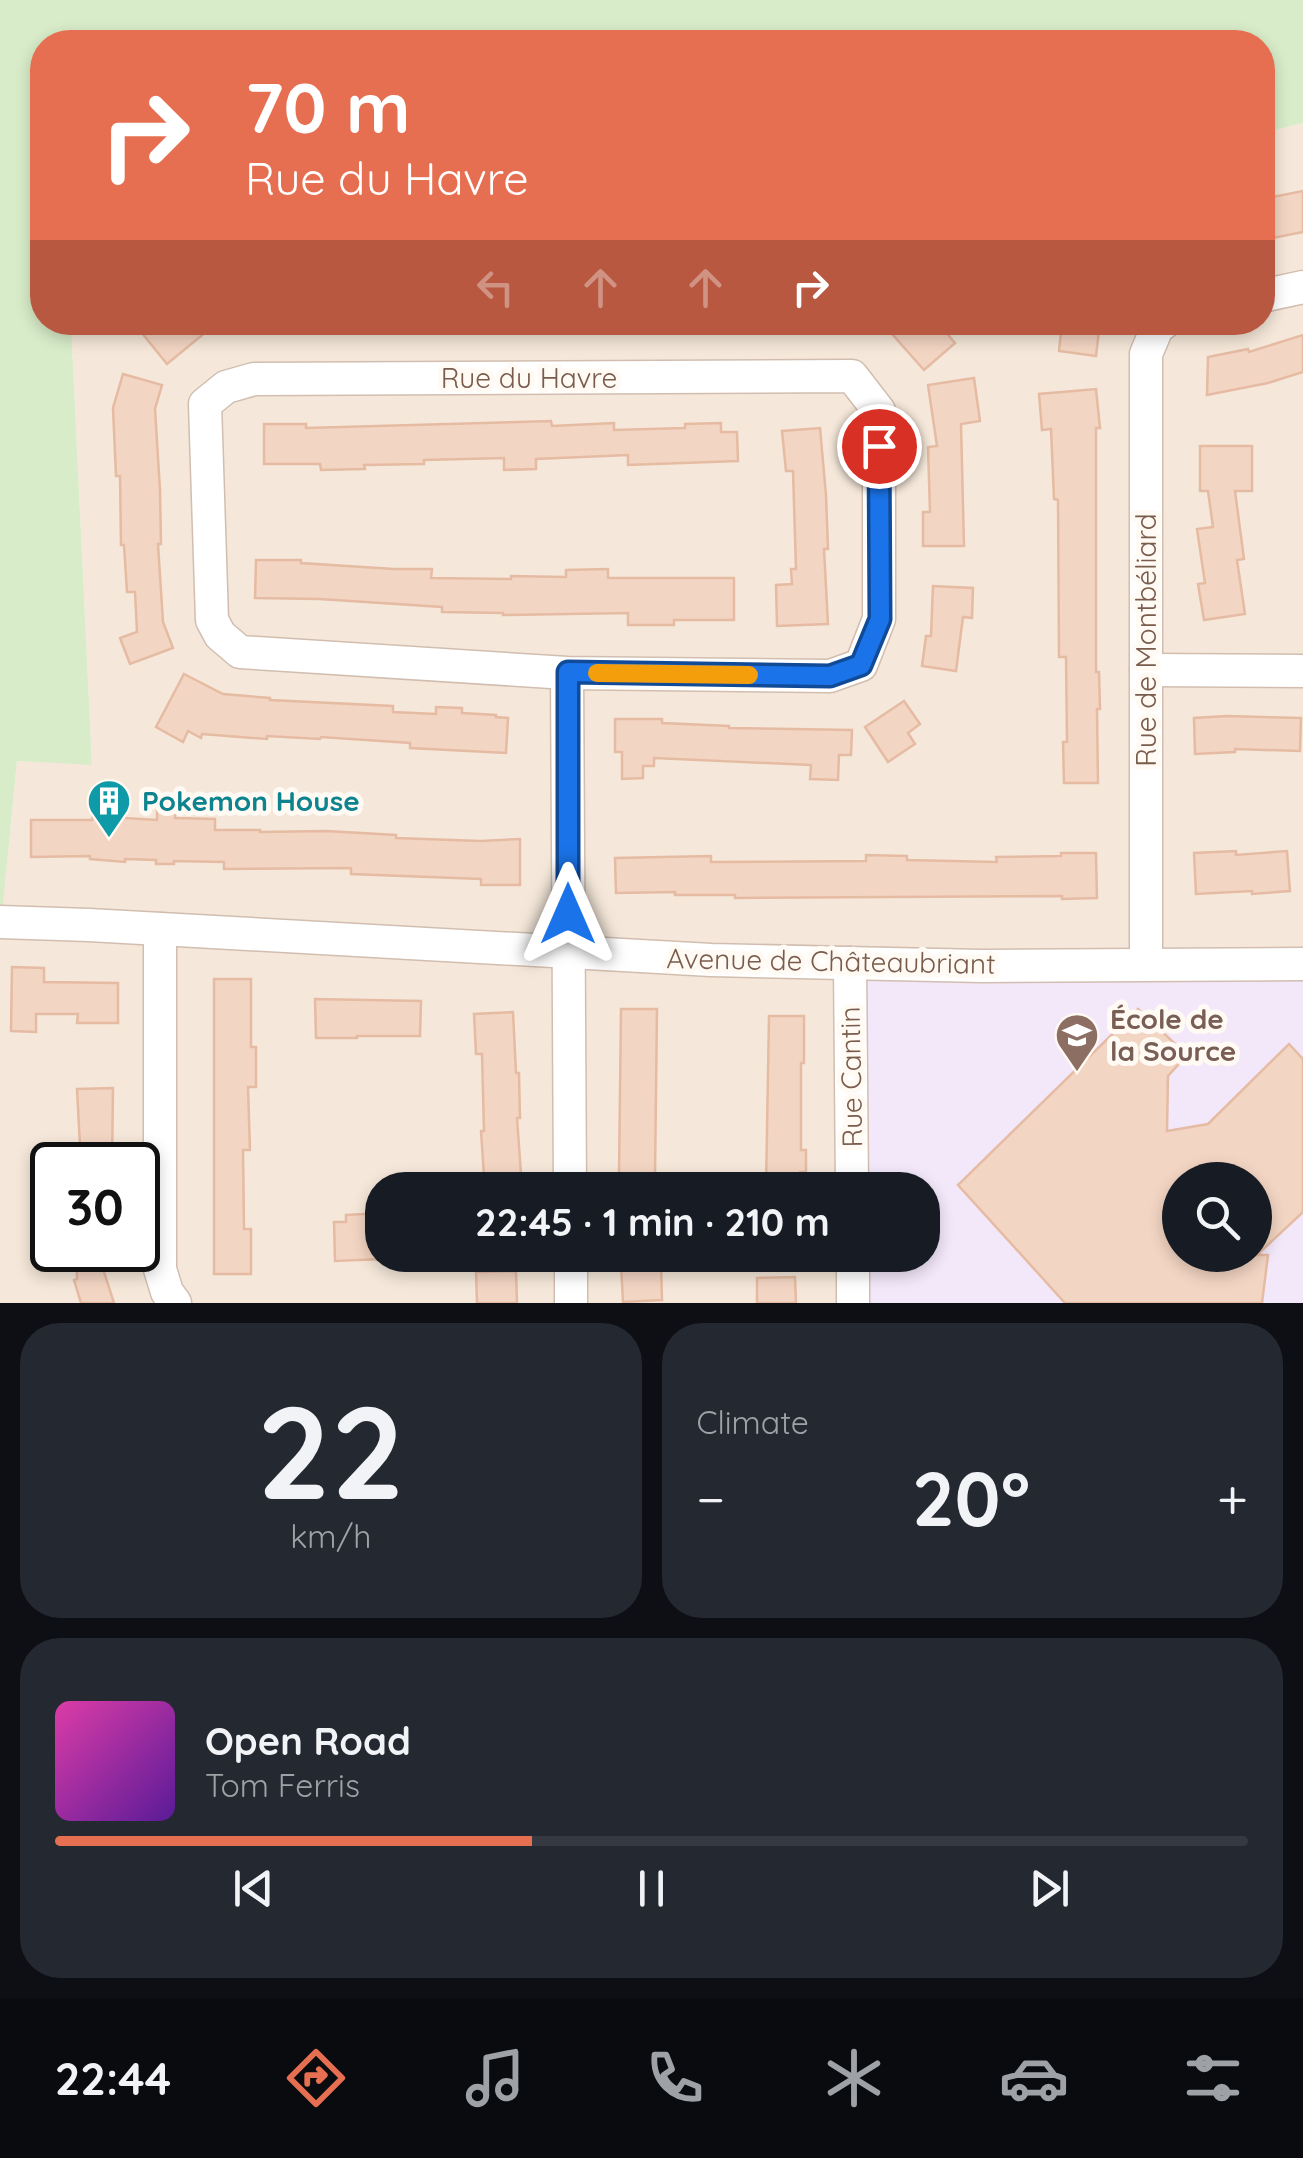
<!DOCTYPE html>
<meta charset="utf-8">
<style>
body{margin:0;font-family:Quicksand,sans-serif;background:#242831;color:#f1f3f6;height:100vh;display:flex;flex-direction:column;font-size:38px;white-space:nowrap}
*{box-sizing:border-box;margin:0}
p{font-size:32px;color:#9ea1a6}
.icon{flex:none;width:55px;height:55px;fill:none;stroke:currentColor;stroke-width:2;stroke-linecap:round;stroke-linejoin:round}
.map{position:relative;height:1303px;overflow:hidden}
.panel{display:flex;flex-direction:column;gap:20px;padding:20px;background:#0d0f14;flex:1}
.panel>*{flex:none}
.top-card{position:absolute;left:30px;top:30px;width:1245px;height:305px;border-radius:40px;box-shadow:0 5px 15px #0003;background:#e76f51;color:#fff;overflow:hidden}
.controls{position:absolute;left:1162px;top:1162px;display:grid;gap:20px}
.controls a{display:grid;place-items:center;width:110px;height:110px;border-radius:50%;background:#171b24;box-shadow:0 5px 15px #0003;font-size:50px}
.speed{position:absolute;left:30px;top:1142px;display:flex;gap:20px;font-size:50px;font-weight:700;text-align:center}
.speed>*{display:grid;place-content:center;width:130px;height:130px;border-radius:50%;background:#171b24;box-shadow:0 5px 15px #0003;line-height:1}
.speed .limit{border:5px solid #111;border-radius:15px;background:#fff;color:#111}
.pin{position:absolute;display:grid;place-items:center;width:85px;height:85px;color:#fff;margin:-42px;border:5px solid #fff;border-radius:50%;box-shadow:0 2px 10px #0007}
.me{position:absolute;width:110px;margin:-55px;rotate:0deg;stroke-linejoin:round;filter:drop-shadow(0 0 8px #0008)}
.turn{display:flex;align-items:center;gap:35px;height:210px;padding:0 50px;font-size:45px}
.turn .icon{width:130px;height:130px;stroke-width:2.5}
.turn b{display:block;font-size:70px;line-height:85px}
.lanes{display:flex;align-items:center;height:95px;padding:0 50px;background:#0003;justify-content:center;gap:50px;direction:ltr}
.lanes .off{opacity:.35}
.big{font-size:75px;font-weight:700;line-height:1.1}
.panel .tile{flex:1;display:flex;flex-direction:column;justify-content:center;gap:15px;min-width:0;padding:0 35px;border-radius:40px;background:#242831}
.panel .dial{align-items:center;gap:0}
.dial b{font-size:130px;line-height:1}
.song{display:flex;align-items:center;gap:30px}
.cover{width:120px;height:120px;border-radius:15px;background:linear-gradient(135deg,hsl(320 70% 55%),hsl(270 70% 35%))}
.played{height:10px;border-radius:5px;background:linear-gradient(90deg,#e76f51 40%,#363941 40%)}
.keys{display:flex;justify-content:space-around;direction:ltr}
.heat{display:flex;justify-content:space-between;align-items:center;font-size:55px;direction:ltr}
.panel .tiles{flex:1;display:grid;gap:20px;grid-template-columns:1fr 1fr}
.tile:last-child{grid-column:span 2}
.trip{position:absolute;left:365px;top:1172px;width:575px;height:100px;border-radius:40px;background:#171b24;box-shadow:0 5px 15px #0003;font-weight:700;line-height:100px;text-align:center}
.tab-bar{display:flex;height:160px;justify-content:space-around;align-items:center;background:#090b0e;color:#9ea1a6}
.tab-bar .icon{width:70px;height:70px}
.tab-bar .current{color:#e76f51}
.tab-bar b{font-size:45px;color:#f1f3f6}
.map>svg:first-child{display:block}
.residential{fill:#f5e8da;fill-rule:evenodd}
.education{fill:#f3e8fa;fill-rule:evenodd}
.green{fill:#d8ecc9}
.building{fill:#f3d5c3;stroke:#e6bba3;stroke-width:2.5;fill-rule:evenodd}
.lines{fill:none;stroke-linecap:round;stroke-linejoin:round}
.minor-casing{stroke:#d1beb0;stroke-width:35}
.minor{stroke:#fff;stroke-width:32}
.route-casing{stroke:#114b97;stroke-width:25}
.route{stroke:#1a73e8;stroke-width:18}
.slow{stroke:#f59e0b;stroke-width:18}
.labels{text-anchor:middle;stroke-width:10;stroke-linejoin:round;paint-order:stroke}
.street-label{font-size:28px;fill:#7a5c4d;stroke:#fffaf3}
.culture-label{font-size:28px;font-weight:bold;fill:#0d838f;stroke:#fffaf3;text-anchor:start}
.education-label{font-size:28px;font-weight:bold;fill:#785e54;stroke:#fffaf3;text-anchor:start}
</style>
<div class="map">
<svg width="1303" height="1303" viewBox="0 0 1303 1303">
<rect width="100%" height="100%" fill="#fdf6ec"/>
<!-- residential -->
<path class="residential" d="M1303 123V1303H0V905L3 904 17 761 92 764 71 323 1262 322 1263 133ZM52 1165H138V1250H52ZM1180 1180H1255V1255H1180ZM382 1190H922V1255H382Z"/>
<!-- education -->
<path class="education" d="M850 963 1303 966V1303H855L854 1255H922V1190H853ZM1180 1180H1255V1255H1180Z"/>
<!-- green -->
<polygon class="green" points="0,0 1303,0 1303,123 1263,133 1262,42 42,42 42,322 71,323 92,765 17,761 3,905 0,905"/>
<!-- building -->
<g class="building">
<polygon points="1303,191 1303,232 1262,240 1262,199"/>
<polygon points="133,322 218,322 167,364"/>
<polygon points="907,322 937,322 955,343 924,370 893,335"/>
<polygon points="1062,322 1100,322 1096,356 1059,351"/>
<polygon points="1303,335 1303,372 1268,383 1207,395 1208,357 1248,349 1249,352"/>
<polygon points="123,374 162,385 155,409 160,490 161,544 158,544 163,622 173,648 130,664 120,638 137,632 135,592 127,592 124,545 121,545 120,476 116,476 113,408"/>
<polygon points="974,378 980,421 961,424 964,546 923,546 923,512 930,512 928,447 937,446 928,385"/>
<polygon points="1096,389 1100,428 1096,428 1096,672 1099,672 1100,709 1097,709 1098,783 1064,783 1063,742 1067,742 1066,657 1059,657 1058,500 1054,499 1051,429 1042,430 1039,394"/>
<polygon points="551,421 552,426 614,423 614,430 685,428 685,424 721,423 721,432 737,432 738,461 628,465 628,455 536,459 536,469 504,470 504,458 424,460 424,464 364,465 365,469 321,470 320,464 264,464 264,424 306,424 306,428"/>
<polygon points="820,428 826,495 828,549 824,549 828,624 777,626 776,585 792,584 791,569 796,569 793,471 786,471 782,431"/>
<polygon points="1200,446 1252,446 1252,491 1235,491 1244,559 1237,560 1245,614 1204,620 1198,584 1205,583 1197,529 1213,527 1208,491 1200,491"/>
<polygon points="256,560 301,560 301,563 394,569 432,569 431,578 511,579 511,576 566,577 566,570 608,569 608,578 734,578 734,620 674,620 674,625 628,625 628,613 503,615 503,613 442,612 442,607 319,599 255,598"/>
<polygon points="933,586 973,588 972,618 963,617 956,671 922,666 926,636 931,636"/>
<polygon points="184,674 223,694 270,698 270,700 393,706 393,712 436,714 436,707 462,708 462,713 496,715 496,717 508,718 506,753 410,748 410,743 321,737 320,739 267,736 267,739 202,734 201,738 188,731 183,742 156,727"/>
<polygon points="904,701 920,724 908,733 915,744 888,762 865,727"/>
<polygon points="1227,716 1301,718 1300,751 1235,749 1235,752 1195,754 1194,718"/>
<polygon points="615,719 662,719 662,723 729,726 729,728 852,730 851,755 839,755 838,780 810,779 811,765 654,758 654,766 643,766 643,778 622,779 622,752 615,752"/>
<polygon points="157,807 176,808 175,818 215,819 215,830 260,830 260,832 326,831 396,835 396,838 481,841 520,839 520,885 481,885 481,879 351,874 351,868 224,869 224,862 174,861 174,864 156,864 156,860 125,859 125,862 90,859 90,856 31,857 31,820 92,820 93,816 157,820"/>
<polygon points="1236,851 1236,855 1287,851 1290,891 1252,894 1252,891 1196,894 1194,853"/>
<polygon points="1061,853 1096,853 1097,898 1062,899 1062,896 735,898 735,895 675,895 675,892 616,893 615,858 711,856 711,862 866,861 866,855 907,856 907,860 997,862 996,857 1061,856"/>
<polygon points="12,967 44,968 44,982 118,983 118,1023 77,1023 78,1014 36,1014 36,1032 11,1031"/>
<polygon points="214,979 251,979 251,1047 256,1047 256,1087 248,1087 250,1150 243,1150 244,1229 251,1229 251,1274 214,1274"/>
<polygon points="315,999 421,1001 420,1036 357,1036 357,1038 316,1038"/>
<polygon points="621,1009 657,1009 655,1176 619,1175"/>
<path d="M1138 1009 1187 1055 1168 1076 1167 1131 1208 1124 1289 1044 1303 1059V1212L1257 1255H1268L1262 1303H1065L958 1185ZM1180 1180H1255V1255H1180Z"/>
<polygon points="513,1012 516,1073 519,1073 520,1118 517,1118 521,1174 484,1176 481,1131 484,1131 482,1054 476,1054 474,1014"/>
<polygon points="769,1016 804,1016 804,1063 801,1063 801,1150 806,1150 806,1172 800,1172 800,1187 766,1187"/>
<polygon points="113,1088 112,1165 81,1165 77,1089"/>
<polygon points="382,1213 382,1259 335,1261 334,1222 346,1222 346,1215"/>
<polygon points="76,1250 97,1250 114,1303 81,1303 74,1280 77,1279"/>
<polygon points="661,1263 662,1300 623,1302 621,1265"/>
<polygon points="516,1271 517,1303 477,1303 476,1272"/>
<polygon points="795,1277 796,1303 757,1303 757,1278"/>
</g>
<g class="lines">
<!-- minor casing -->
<g class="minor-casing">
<g id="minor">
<polyline points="1262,296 1303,287"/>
<polyline points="1146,670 1303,671"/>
<polyline points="567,673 830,676 861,665 879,619 879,411 852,376 254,379 226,387 205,404 212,620 220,635 240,652 567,673 570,1190"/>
<polyline points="0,922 89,925 711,960 982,966 1303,964"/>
<polyline points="160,929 160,1269 167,1292 175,1303"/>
<polyline points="850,963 852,1190"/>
<polyline points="1146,964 1146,354 1157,328 1165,322"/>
<polyline points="571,1255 571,1303"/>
<polyline points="853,1255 853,1303"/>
</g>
</g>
<!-- minor -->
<use href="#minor" class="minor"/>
</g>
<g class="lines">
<!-- route casing -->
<g class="route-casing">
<polyline id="route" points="568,914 568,672 830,676 861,665 880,619 879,446"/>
</g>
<!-- route -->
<use href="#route" class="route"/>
<!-- slow -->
<polyline class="slow" points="597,673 749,675"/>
</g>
<!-- icons -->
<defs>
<g id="building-pin" transform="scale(2.25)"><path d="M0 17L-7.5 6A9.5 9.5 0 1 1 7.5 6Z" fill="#0f9aa8" stroke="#fffaf3"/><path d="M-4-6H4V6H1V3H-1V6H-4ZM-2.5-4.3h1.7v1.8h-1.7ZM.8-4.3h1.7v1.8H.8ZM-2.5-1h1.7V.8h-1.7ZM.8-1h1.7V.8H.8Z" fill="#fff"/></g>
<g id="school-pin" transform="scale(2.25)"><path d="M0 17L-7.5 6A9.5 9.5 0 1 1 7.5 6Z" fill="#8d6e63" stroke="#fffaf3"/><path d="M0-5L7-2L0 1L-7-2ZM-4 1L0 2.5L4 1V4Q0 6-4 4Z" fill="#fff"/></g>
</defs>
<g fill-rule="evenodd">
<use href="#building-pin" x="109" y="801"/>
<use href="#school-pin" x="1077" y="1035"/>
</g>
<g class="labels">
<!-- street labels -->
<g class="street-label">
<text x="529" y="388">Rue du Havre</text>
<text transform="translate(1146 640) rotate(-90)" y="10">Rue de Montbéliard</text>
<text transform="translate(831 961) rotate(1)" y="10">Avenue de Châteaubriant</text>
<text transform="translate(851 1077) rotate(-91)" y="10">Rue Cantin</text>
</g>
<!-- culture labels -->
<g class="culture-label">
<text x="142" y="811">Pokemon House</text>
</g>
<!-- education labels -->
<g class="education-label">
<text x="1110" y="1029">École de<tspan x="1110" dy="32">la Source</tspan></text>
</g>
</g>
</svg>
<div class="controls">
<a><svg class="icon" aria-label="search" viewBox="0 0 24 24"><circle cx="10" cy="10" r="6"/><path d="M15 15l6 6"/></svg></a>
</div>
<div class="speed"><div class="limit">30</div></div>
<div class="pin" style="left:879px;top:446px;background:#d93025"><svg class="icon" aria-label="arrive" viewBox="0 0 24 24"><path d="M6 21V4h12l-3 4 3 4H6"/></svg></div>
<svg class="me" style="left:568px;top:914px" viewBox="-20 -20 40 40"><path d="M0-17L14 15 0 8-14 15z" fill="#1a73e8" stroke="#fff" stroke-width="4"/></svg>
<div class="trip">22:45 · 1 min · 210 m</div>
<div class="top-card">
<div class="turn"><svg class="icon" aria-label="right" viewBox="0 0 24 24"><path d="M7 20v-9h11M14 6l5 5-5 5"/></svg><div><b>70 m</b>Rue du Havre</div></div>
<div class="lanes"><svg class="icon off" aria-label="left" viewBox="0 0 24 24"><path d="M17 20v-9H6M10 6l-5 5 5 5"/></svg><svg class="icon off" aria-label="ahead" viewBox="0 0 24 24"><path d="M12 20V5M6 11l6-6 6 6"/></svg><svg class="icon off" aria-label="ahead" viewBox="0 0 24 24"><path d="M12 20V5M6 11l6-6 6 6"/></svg><svg class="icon" aria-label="right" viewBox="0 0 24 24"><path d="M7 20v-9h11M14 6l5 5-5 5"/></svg></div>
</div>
</div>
<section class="panel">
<div class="tiles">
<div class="tile dial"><b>22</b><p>km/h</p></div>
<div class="tile"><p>Climate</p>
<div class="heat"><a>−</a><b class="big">20°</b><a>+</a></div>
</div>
<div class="tile">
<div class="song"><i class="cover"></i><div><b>Open Road</b><p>Tom Ferris</p></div></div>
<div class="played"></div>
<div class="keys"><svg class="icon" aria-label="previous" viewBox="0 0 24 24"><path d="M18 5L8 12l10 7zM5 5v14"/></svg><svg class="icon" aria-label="pause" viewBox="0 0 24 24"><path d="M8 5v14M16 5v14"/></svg><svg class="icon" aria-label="next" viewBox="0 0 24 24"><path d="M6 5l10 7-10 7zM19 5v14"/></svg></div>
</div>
</div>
</section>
<nav class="tab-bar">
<b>22:44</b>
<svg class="icon current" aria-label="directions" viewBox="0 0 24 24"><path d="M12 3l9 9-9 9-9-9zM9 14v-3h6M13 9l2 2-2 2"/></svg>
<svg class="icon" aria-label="music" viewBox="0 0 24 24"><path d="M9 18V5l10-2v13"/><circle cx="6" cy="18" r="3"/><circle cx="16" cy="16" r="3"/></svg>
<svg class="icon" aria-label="phone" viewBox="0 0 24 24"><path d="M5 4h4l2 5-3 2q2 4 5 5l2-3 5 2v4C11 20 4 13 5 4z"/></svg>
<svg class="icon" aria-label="climate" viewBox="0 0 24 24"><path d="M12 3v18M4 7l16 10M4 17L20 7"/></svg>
<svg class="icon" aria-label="car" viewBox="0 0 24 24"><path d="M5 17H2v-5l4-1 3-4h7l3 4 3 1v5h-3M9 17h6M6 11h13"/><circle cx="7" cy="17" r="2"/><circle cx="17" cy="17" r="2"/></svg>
<svg class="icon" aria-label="filters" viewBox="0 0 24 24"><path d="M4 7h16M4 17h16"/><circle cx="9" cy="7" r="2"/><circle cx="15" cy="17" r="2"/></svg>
</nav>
